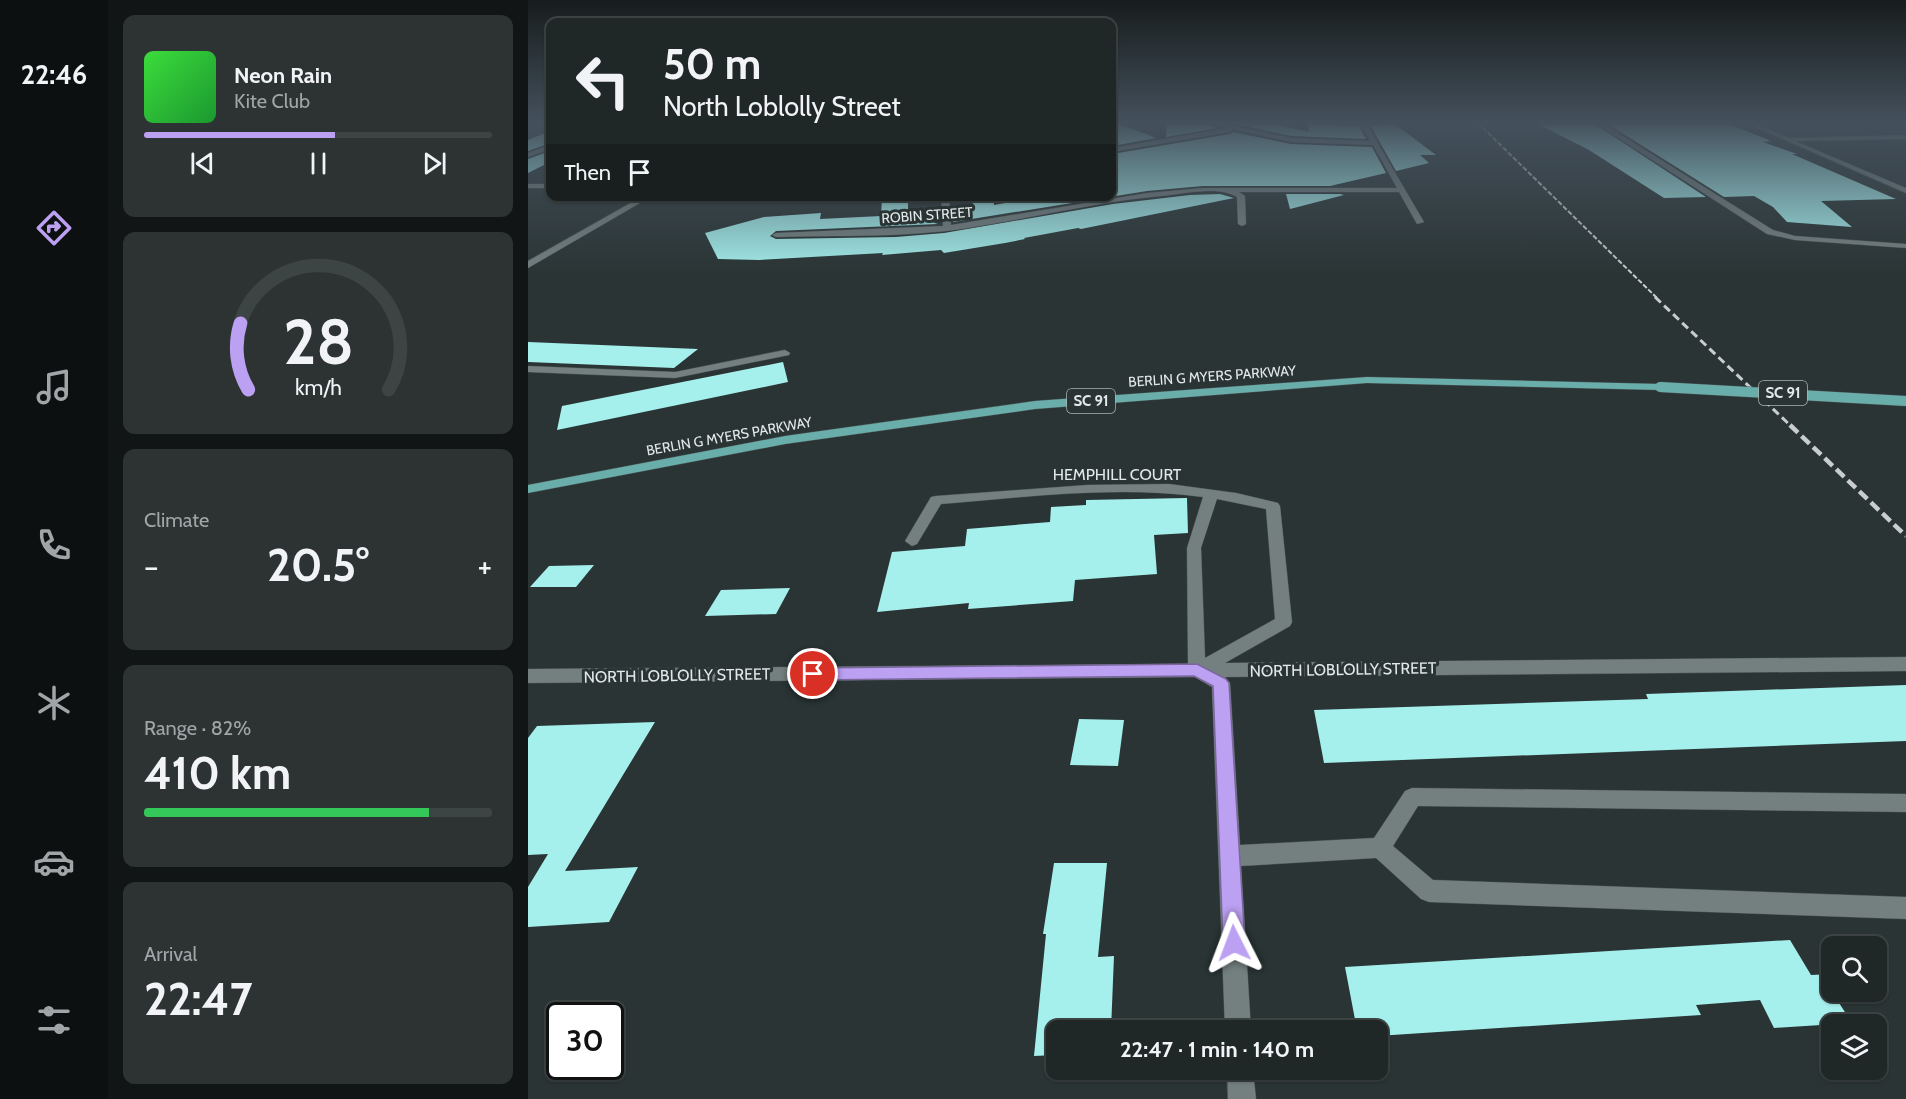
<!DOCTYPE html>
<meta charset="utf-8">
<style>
body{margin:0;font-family:Cabin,sans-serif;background:#2d3333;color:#f1f3f6;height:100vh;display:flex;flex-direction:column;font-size:22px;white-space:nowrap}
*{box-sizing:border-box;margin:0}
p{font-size:20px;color:#a2a5a7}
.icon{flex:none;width:33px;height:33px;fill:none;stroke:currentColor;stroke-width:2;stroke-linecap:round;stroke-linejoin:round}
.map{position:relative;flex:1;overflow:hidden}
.side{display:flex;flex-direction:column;gap:15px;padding:15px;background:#121515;width:420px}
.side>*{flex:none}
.top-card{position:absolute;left:18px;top:18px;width:570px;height:183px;border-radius:12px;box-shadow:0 2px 4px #0004,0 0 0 2px #3d4444;background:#202727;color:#f1f3f6;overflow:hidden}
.controls{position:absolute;left:1293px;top:936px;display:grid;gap:12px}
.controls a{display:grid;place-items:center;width:66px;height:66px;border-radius:12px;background:#202727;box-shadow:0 2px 4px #0004,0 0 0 2px #3d4444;font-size:30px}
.speed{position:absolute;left:18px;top:1002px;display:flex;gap:12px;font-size:30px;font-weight:700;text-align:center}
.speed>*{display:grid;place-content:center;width:78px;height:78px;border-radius:50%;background:#202727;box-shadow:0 2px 4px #0004,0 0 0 2px #3d4444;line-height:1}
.speed .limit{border:3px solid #111;border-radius:9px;background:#fff;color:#111}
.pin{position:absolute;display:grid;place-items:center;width:51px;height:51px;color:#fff;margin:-26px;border:3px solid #fff;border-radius:50%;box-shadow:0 2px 6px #0007}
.me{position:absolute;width:66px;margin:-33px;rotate:357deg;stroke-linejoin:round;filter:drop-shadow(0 0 4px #0008)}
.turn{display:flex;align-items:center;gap:21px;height:126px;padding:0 18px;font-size:27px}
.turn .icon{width:78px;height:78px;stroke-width:2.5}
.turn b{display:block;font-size:42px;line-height:51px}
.then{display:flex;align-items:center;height:57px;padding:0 18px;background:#0003;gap:12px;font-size:22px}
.big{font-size:45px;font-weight:700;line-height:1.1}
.side .tile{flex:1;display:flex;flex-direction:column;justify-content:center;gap:9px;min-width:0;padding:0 21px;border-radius:12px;background:#2d3333}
.side .dial{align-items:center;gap:0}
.dial svg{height:156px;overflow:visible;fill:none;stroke:#3d4444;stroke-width:7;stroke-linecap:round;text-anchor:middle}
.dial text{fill:#f1f3f6;stroke:none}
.song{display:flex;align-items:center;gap:18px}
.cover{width:72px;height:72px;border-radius:9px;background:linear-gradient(135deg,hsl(120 70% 55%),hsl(130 70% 35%))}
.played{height:6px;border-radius:3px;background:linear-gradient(90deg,#bca0f2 55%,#3d4444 55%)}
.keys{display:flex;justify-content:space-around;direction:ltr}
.heat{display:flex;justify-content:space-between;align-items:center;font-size:33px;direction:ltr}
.charge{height:9px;border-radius:4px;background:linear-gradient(90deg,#34c759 82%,#3d4444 0)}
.trip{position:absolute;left:518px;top:1020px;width:342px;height:60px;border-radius:12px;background:#202727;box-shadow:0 2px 4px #0004,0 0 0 2px #3d4444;font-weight:700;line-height:60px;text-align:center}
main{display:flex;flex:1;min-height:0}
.tab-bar{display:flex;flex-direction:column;width:108px;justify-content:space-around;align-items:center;background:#0d1010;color:#a2a5a7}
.tab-bar .icon{width:42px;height:42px}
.tab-bar .current{color:#bca0f2}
.tab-bar b{font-size:27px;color:#f1f3f6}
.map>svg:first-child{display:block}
.building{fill:#a5f0ed}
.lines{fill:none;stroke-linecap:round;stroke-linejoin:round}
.minor-casing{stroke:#485151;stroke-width:1}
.major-casing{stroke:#485151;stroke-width:1}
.minor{fill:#74807f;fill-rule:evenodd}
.major{fill:#6aaeab;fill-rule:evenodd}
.rail-far2{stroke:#c8cece;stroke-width:2;stroke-dasharray:5 2;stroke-linecap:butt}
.rail-far1{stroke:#c8cece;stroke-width:3;stroke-dasharray:8 4.5;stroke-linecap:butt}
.rail{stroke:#c8cece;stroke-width:4.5;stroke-dasharray:11 5;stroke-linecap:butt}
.major-bridge-casing{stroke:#485151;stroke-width:11;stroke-linecap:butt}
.major-bridge{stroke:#6aaeab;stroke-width:10}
.route{fill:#bca0f2;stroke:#7a689d;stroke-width:1.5}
.labels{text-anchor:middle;stroke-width:6;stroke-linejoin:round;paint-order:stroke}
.far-street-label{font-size:14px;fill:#e3e9e9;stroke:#2a3434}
.shield{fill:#2a3434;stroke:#acb3b3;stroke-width:1.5}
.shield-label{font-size:15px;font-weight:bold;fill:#e3e9e9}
.street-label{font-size:16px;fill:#e3e9e9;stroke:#2a3434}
</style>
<main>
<nav class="tab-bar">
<b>22:46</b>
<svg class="icon current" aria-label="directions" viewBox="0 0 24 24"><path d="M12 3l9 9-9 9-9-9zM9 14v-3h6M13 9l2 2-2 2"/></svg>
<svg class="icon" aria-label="music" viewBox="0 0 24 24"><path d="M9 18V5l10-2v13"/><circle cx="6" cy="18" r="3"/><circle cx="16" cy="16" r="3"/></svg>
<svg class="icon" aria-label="phone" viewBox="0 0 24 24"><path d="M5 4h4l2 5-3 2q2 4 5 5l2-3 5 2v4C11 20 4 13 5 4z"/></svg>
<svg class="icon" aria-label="climate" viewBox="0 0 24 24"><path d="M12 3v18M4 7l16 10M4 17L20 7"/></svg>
<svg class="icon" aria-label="car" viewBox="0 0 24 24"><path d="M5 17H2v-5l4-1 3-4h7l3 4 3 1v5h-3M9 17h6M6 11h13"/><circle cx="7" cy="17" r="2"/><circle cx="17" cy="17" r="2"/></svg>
<svg class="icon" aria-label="filters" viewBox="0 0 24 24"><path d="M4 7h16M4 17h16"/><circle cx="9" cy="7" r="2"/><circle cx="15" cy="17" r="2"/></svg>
</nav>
<section class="side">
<div class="tile">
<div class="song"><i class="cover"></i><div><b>Neon Rain</b><p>Kite Club</p></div></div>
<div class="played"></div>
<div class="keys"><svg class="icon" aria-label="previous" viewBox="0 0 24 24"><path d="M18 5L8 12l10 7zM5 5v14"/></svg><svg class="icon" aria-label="pause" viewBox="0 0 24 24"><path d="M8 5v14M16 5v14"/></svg><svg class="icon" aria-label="next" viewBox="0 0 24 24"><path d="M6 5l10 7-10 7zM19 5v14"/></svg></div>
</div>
<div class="tile dial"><svg viewBox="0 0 100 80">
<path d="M14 69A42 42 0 1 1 86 69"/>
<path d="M14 69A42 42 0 0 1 10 35" stroke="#bca0f2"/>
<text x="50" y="56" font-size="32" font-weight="700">28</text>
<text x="50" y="72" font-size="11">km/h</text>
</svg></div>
<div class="tile"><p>Climate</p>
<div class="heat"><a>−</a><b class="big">20.5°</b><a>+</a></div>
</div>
<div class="tile"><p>Range · 82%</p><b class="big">410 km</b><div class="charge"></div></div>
<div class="tile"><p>Arrival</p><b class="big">22:47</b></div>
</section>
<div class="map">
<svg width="1378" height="1099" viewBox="0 0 1378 1099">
<rect width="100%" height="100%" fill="#2a3434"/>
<!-- building -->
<g class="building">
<polygon points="584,123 590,123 628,138 590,145 591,143 584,139"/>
<polygon points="639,123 679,123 690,128 638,137"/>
<polygon points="703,123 743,123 781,132 779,123 810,123 812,126 831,126 838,139 763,136"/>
<polygon points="1025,123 1065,123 1178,197 1136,198 1061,150 1012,125 1027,124"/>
<polygon points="1078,123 1199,123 1243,141 1235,142 1269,154 1264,154 1368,199 1293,201 1324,227 1259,222 1245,207 1226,196 1196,197"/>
<polygon points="867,124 908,155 892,155 901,163 868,171 842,125"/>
<polygon points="22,131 22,143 0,151 0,140"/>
<polygon points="705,132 763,144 844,147 858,173 802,186 675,186 619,191 425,222 425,216 457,196 465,196 466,205 517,196 584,196 584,154 702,134"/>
<polygon points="22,151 22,162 0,173 0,159"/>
<polygon points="692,194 706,198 553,229 550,228 496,238 497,239 477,243 416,253 413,250 354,255 355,253 231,260 190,259 177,233 236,217 293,213 292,219 353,216 354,198 370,196 380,196 380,215 410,224 248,231 242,236 248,239 368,237 416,233 585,204 662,195"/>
<polygon points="758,194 812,194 816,195 762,209"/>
<polygon points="0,342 170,349 146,368 0,362"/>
<polygon points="255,362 260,382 29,430 34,406"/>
<polygon points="659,498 660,533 626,535 629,574 547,580 545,601 440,609 441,603 349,612 364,552 437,546 439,529 522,522 523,507 558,505 558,500"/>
<polygon points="66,565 48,587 2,587 21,566"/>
<polygon points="262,588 248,614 177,616 193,590"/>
<polygon points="1378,685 1378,741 796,763 786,710 1120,699 1118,694"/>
<polygon points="551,719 596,720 590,766 542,765"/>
<polygon points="127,722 37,871 110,867 81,922 0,927 0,887 20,854 0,855 0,738 9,726"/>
<polygon points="526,863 579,863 570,957 586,956 583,1030 528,1030 528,1055 506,1056 518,934 515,934"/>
<polygon points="1262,940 1283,975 1304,974 1304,992 1324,1023 1246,1028 1232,1000 1168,1005 1173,1015 849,1036 849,1030 829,1030 817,967"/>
</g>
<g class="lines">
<!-- minor casing -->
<g class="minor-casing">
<g id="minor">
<path d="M681 123H692L763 138 842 141 832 123H838L896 222 889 224 871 192H711L717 196 718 224 714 226 710 224 709 197C689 185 656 194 633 196 568 202 504 218 440 228 377 238 311 235 248 237L244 235 248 233 415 226 413 196H421L423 225 619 193 675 188H869L845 145 763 142 704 129 702 132 584 152V148L701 128Z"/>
<polygon points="1067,123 1074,123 1245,230 1267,236 1378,244 1378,248 1267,240 1239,234"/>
<polygon points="1218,123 1226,123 1261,138 1378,135 1378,139 1267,141 1378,188 1378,193"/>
<polygon points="22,145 22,149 0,157 0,153"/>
<rect x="0" y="184" width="22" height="4"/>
<polygon points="115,196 124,196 0,268 0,261"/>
<polygon points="257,350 262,353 261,355 147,378 0,372 0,366 147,372"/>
<path d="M641 484 708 493 750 503 752 506 764 622 762 626 697 663 1378 657V671L697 677 702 683 712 845 846 838 877 791 884 788 1378 794V812L890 806 865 846 905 880 1378 897V919L901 902 893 899 848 858 713 866 723 1030H697L684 687 667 677 0 683V669L660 664 659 548 675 497C589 485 499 497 413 504L389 544 384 546 377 541 403 497 408 496 559 485ZM689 499 738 509 747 619 677 658 673 548Z"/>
<polygon points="699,1070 725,1070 728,1099 700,1099"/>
</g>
</g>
<!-- major casing -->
<g class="major-casing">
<polygon id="major" points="839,377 1132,384 1138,387 1132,390 839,383 507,409 257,444 0,493 0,485 257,436 507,401"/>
</g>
<!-- minor -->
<use href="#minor" class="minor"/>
<!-- major -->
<use href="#major" class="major"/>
<!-- rail-far2 -->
<polyline class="rail-far2" points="950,123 1129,298"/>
<!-- rail-far1 -->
<polyline class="rail-far1" points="1127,297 1264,427"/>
<!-- rail -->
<polyline class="rail" points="1262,425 1378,536"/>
<!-- major-bridge casing -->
<g class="major-bridge-casing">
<polyline id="major-bridge" points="1132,387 1378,401"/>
</g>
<!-- major-bridge -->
<use href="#major-bridge" class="major-bridge"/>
</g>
<!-- sky -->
<linearGradient id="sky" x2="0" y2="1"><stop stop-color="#171d1d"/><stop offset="0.44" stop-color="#44505c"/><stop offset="1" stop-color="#44505c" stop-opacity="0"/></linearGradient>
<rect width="1378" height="277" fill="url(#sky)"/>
<!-- route -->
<polygon class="route" points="669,664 698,679 701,683 717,943 714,951 706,954 698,951 695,943 685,686 666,676 285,680 279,678 277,674 279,669 285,668"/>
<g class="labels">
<!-- far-street labels -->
<g class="far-street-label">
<text transform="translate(399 215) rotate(-4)" y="5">ROBIN STREET</text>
<text transform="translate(684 376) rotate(-4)" y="5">BERLIN G MYERS PARKWAY</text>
<text transform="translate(201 436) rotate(-10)" y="5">BERLIN G MYERS PARKWAY</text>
</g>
<!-- shield labels -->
<g class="shield">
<rect x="1231" y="381" width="48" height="24" rx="4.5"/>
<rect x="539" y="389" width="48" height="24" rx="4.5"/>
</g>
<g class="shield-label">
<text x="1255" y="398">SC 91</text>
<text x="563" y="406">SC 91</text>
</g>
<!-- street labels -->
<g class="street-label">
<text x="589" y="480">HEMPHILL COURT</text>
<text transform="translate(815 669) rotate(-1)" y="6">NORTH LOBLOLLY STREET</text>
<text transform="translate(149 675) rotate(-1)" y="6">NORTH LOBLOLLY STREET</text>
</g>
</g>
</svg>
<div class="controls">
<a><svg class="icon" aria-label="search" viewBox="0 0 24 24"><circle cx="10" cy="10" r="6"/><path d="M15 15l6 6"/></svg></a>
<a><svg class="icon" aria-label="layers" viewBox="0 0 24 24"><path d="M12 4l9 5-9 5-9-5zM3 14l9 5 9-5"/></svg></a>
</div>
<div class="speed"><div class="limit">30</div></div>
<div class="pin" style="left:285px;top:674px;background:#d93025"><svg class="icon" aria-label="arrive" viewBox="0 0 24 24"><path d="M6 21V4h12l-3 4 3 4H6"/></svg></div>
<svg class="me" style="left:706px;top:943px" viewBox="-20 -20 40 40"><path d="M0-17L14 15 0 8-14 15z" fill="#bca0f2" stroke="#fff" stroke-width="4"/></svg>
<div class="trip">22:47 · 1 min · 140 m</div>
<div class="top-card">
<div class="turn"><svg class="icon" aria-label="left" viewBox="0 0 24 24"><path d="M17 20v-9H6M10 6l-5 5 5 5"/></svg><div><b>50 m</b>North Loblolly Street</div></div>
<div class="then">Then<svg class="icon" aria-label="arrive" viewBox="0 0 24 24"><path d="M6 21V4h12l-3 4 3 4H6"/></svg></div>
</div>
</div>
</main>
